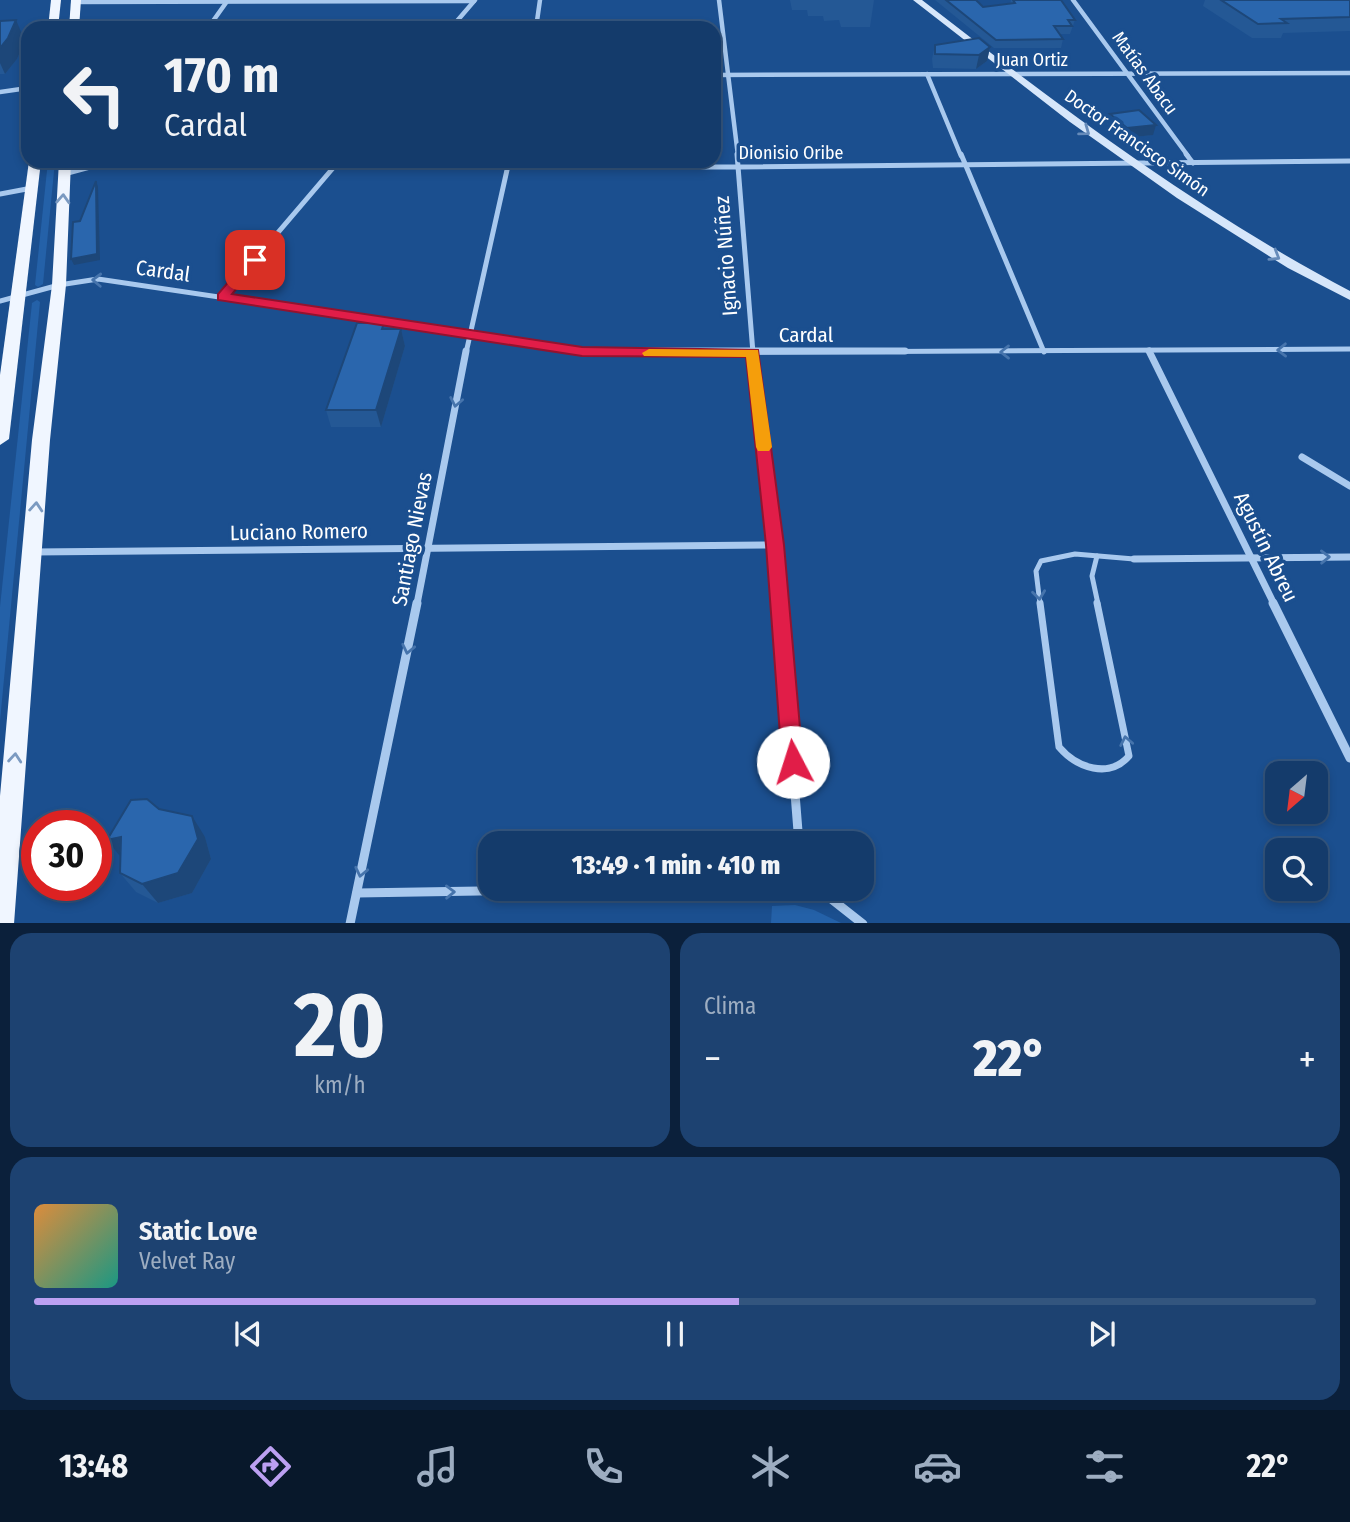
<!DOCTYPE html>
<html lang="es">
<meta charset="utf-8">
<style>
body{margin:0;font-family:"Fira Sans Condensed",sans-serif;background:#1d4271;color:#f1f3f6;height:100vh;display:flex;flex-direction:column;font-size:26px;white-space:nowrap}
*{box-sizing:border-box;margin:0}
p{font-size:23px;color:#9dadc1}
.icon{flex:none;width:38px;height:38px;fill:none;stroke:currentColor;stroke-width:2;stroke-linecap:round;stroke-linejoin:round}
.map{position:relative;height:923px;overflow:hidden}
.details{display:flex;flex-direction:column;gap:10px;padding:10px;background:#0b203b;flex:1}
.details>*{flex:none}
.banner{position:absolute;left:21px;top:21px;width:700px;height:147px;border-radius:21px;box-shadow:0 4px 10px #0003,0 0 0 2px #33557e;background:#143b6b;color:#f1f3f6;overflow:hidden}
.needle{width:46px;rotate:208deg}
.tools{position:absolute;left:1265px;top:761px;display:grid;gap:14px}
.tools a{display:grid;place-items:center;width:63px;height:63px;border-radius:14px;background:#143b6b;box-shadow:0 4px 10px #0003,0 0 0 2px #33557e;font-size:35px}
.speed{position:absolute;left:21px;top:810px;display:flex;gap:14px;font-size:35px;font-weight:700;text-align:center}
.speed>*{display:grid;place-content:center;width:91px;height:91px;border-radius:50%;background:#143b6b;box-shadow:0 4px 10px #0003,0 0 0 2px #33557e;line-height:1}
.speed .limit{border:10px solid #d22;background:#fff;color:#111}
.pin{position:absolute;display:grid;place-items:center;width:60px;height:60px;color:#fff;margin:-30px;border-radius:14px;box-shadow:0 4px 10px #0006}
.me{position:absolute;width:77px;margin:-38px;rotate:355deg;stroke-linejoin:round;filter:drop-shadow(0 0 5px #0008)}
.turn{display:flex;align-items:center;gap:24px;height:147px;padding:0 28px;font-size:32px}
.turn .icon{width:91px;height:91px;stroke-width:2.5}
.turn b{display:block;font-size:49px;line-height:60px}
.big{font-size:52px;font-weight:800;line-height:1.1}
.details .widget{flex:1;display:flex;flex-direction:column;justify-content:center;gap:10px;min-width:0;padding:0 24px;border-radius:21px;background:#1d4271}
.details .dial{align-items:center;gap:0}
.dial b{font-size:91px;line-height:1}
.song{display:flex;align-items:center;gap:21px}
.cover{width:84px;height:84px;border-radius:10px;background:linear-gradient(135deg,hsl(30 70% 55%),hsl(170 70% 35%))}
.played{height:7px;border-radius:4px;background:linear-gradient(90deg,#bca0f2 55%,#33557e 55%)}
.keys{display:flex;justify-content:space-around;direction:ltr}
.heat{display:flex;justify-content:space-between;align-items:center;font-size:38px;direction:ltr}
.details .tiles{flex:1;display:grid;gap:10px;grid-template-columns:1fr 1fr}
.widget:last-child{grid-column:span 2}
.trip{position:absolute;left:478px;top:831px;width:396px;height:70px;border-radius:21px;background:#143b6b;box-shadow:0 4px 10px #0003,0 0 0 2px #33557e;font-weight:800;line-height:70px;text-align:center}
.menu{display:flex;height:112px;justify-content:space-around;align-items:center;background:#08182b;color:#9dadc1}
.menu .icon{width:49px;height:49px}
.menu .active{color:#bca0f2}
.menu b{font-size:32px;color:#f1f3f6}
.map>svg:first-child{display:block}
.green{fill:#2461a8}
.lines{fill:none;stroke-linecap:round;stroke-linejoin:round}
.lane-far1{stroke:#a9c9ee;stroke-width:5}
.lane{stroke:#a9c9ee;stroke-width:7}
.street-far3{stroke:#a9c9ee;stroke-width:4.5}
.street-far2{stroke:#a9c9ee;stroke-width:5}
.street-far1{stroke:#a9c9ee;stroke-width:7}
.street{stroke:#a9c9ee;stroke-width:9}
.secondary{fill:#d6e6fa;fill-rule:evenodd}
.primary{fill:#f0f6ff;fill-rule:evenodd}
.wall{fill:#245895}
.shaded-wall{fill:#1d4779}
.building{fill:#2a66ad;stroke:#1d4779;stroke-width:2}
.oneway{stroke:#668bba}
.oneway2{stroke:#7b9ac1}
.oneway3{stroke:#4674ac}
.route{fill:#e11d48;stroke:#92132f;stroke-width:2}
.slow{fill:#f59e0b}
.labels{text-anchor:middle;stroke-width:7;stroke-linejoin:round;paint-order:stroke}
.far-street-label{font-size:18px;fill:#fff;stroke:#1b4f8f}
.street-label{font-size:21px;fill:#fff;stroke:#1b4f8f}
</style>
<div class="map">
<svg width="1350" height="924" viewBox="0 0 1350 924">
<rect width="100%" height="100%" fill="#1b4f8f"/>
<!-- green -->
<g class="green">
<polygon points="48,161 55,161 43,284 38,287 35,285"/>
<polygon points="37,300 40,302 0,721 0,607 32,303"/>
<polygon points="795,905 814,910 841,923 771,923 772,906"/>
</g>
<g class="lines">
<!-- lane-far1 -->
<g class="lane-far1">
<polyline points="1097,556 1092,576 1098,604"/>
<polyline points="1040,604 1036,571 1041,561 1075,554 1134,559"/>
</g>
<!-- lane -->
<path class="lane" d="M1040 603 1059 747C1077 768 1109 779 1129 756L1097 603"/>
<!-- street-far3 -->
<g class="street-far3">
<polyline points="719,0 738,156"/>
<polyline points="1073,0 1188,156"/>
<polyline points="75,2 474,1"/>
<polyline points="208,28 228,0"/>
<polyline points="451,28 475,0"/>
<polyline points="536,28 540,0"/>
<polyline points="927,74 961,156"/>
<polyline points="714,75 1350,73"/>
<polyline points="0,92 28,88"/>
</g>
<!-- street-far2 -->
<g class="street-far2">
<polyline points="737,154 753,353"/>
<polyline points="961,154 1044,352"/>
<polyline points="1186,154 1193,163"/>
<polyline points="64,174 90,167 739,167 1350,161"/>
<polyline points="0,194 32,188"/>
<polyline points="223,297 339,161"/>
<polyline points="0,301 59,285 98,279 582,351 618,353 1350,349"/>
<polyline points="466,353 509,161"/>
</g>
<!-- street-far1 -->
<g class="street-far1">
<polyline points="590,351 905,351"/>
<polyline points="753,351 780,604"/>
<polyline points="1149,351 1274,604"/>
<polyline points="1302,457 1350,486"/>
<polyline points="34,552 775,545"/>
<polyline points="1134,559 1350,557"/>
<polyline points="417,604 466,351"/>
</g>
<!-- street -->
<g class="street">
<polyline points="780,603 799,844"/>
<polyline points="1273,603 1350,758"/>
<polyline points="811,889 830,898 863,924"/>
<polyline points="357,893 599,889"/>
<polyline points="350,924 417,603"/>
</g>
<!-- secondary -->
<path class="secondary" d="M913 0H922C1059 106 1196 210 1350 291V300L1288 268 1177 198 1070 122Z"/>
<!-- primary -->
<g class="primary">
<polygon points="51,0 61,0 58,28 48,28"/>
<polygon points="71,0 81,0 79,28 69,28"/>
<polygon points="29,161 41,161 9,439 0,445 0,375"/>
<polygon points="59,161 71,161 66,285 50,440 14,924 0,924 0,796 32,440 52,285"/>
</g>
</g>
<!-- wall -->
<g class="wall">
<polygon points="790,0 874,0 870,27 841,27 839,20 824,21 823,16 808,16 807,10 792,10"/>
<polygon points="935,0 976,0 983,7 1010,4 1011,0 1061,0 1075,20 1070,34 1059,34 1063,39 1061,48 994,48"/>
<polygon points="1205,0 1350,0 1350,31 1283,33 1281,38 1252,38 1203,6"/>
<polygon points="0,21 25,41 17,59 5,74 0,74"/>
<polygon points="935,45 990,47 987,61 976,69 933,68 932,59"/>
<polygon points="1110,114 1153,135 1124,138 1107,124"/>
<polygon points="385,329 401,329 405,346 381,427 331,427 326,410"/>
<polygon points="159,809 205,837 211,859 192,893 158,903 136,892 120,873 121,857 107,840"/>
</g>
<!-- shaded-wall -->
<g class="shaded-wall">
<polygon points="16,20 25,41 17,59 5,74 0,63 0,48"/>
<polygon points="990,47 987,61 976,69 979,55"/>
<polygon points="1156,125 1153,135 1124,138 1127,128"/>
<polygon points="96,181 98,187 100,260 74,265 71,259"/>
<polygon points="401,329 405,346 381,427 376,410"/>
<polygon points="192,816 205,837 211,859 192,893 158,903 142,884"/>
<polygon points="121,837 123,860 107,840"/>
</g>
<!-- building -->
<g class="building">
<polygon points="946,0 976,0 983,7 1015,3 1013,0 1061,0 1075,20 1068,20 1072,26 1054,26 1063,39 996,40"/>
<polygon points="1221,0 1350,0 1350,17 1281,19 1287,23 1258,24"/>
<polygon points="16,20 8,38 0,48 0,21"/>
<polygon points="979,38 990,47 979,55 935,54 935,45"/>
<polygon points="1139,110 1156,125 1127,128 1110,114"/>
<polygon points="96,181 97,254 71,259 73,222 80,221"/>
<polygon points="357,323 384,323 382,329 401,329 376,410 326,410"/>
<polygon points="147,799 159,809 192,816 198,839 178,873 142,884 120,873 121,837 107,840 131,800"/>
</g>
<!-- one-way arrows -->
<defs><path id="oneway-chevron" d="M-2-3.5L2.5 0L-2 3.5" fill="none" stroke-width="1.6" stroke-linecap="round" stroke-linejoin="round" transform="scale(1.75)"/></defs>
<g class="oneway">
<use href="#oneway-chevron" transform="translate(1085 131) rotate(36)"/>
<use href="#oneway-chevron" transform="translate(1275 256) rotate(31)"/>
</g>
<g class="oneway2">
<use href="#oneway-chevron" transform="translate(63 199) rotate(-87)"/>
<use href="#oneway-chevron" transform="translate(36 507) rotate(-86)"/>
<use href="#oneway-chevron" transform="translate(15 758) rotate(-85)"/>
</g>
<g class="oneway3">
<use href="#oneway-chevron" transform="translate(97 280) rotate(-178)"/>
<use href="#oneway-chevron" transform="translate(1282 350) rotate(179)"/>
<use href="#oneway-chevron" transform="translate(1005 352) rotate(180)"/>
<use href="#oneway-chevron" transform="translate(456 402) rotate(101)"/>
<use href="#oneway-chevron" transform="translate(1325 557) rotate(-1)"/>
<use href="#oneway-chevron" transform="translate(1039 595) rotate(83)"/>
<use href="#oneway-chevron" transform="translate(408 649) rotate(102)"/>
<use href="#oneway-chevron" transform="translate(1126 741) rotate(-101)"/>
<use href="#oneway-chevron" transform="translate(361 872) rotate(102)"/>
<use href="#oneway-chevron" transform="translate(450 892) rotate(-1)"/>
</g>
<!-- route -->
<polygon class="route" points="255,256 261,260 232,294 582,347 758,350 784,545 803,762 800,769 793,771 785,769 782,762 766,545 746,357 582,356 218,300 218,294 250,257"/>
<!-- slow -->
<polygon class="slow" points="649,349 758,350 772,447 769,451 758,451 756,447 746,357 644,356 642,353"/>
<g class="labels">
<!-- far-street labels -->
<g class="far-street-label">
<text x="1032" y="66">Juan Ortiz</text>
<text transform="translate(1145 73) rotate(54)" y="6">Matías Abacu</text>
<text transform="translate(1137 143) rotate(35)" y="6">Doctor Francisco Simón</text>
<text x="791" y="159">Dionisio Oribe</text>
</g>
<!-- street labels -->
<g class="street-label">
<text transform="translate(726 256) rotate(-94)" y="7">Ignacio Núñez</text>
<text transform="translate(163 271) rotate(8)" y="7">Cardal</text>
<text x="806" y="342">Cardal</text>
<text transform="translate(299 532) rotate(-1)" y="7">Luciano Romero</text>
<text transform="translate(412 539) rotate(-79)" y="7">Santiago Nievas</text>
<text transform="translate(1266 547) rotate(64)" y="7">Agustín Abreu</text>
</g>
</g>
</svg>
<div class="tools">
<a><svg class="needle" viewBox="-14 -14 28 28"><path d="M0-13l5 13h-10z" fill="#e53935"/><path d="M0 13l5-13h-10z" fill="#9dadc1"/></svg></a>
<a><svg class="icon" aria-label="search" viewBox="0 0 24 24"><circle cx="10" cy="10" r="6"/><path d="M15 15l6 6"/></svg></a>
</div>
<div class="speed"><div class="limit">30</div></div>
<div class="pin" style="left:255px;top:260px;background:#d93025"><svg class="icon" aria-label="arrive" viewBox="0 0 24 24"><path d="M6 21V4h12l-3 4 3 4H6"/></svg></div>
<svg class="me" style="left:793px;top:762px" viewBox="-20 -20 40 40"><circle r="19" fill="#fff"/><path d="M0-13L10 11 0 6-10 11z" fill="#e11d48"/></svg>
<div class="trip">13:49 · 1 min · 410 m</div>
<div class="banner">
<div class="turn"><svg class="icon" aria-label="left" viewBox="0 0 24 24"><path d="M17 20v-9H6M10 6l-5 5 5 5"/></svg><div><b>170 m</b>Cardal</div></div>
</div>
</div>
<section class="details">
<div class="tiles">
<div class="widget dial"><b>20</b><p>km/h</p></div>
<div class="widget"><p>Clima</p>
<div class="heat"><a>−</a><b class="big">22°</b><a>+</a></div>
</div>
<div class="widget">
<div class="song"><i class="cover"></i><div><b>Static Love</b><p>Velvet Ray</p></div></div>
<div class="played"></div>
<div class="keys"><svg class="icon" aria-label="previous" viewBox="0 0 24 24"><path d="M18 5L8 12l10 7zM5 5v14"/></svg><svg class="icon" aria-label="pause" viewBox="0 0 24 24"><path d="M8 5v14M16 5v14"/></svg><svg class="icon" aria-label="next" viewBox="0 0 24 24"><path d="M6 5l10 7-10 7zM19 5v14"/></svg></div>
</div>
</div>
</section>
<nav class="menu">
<b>13:48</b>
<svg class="icon active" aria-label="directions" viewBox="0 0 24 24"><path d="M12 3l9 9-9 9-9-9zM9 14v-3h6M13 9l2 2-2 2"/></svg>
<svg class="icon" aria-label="music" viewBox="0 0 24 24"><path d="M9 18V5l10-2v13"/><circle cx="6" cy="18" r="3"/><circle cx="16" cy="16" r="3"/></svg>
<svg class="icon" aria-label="phone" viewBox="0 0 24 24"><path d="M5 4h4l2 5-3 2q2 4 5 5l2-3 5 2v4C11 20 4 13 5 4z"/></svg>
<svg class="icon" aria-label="climate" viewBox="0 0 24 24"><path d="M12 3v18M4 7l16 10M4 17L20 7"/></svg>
<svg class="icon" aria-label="car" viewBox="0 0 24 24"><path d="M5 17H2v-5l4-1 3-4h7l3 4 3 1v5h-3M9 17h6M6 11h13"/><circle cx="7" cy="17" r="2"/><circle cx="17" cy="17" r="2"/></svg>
<svg class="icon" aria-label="filters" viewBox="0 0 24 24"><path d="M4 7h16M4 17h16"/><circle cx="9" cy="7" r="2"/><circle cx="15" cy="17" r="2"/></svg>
<b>22°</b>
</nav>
